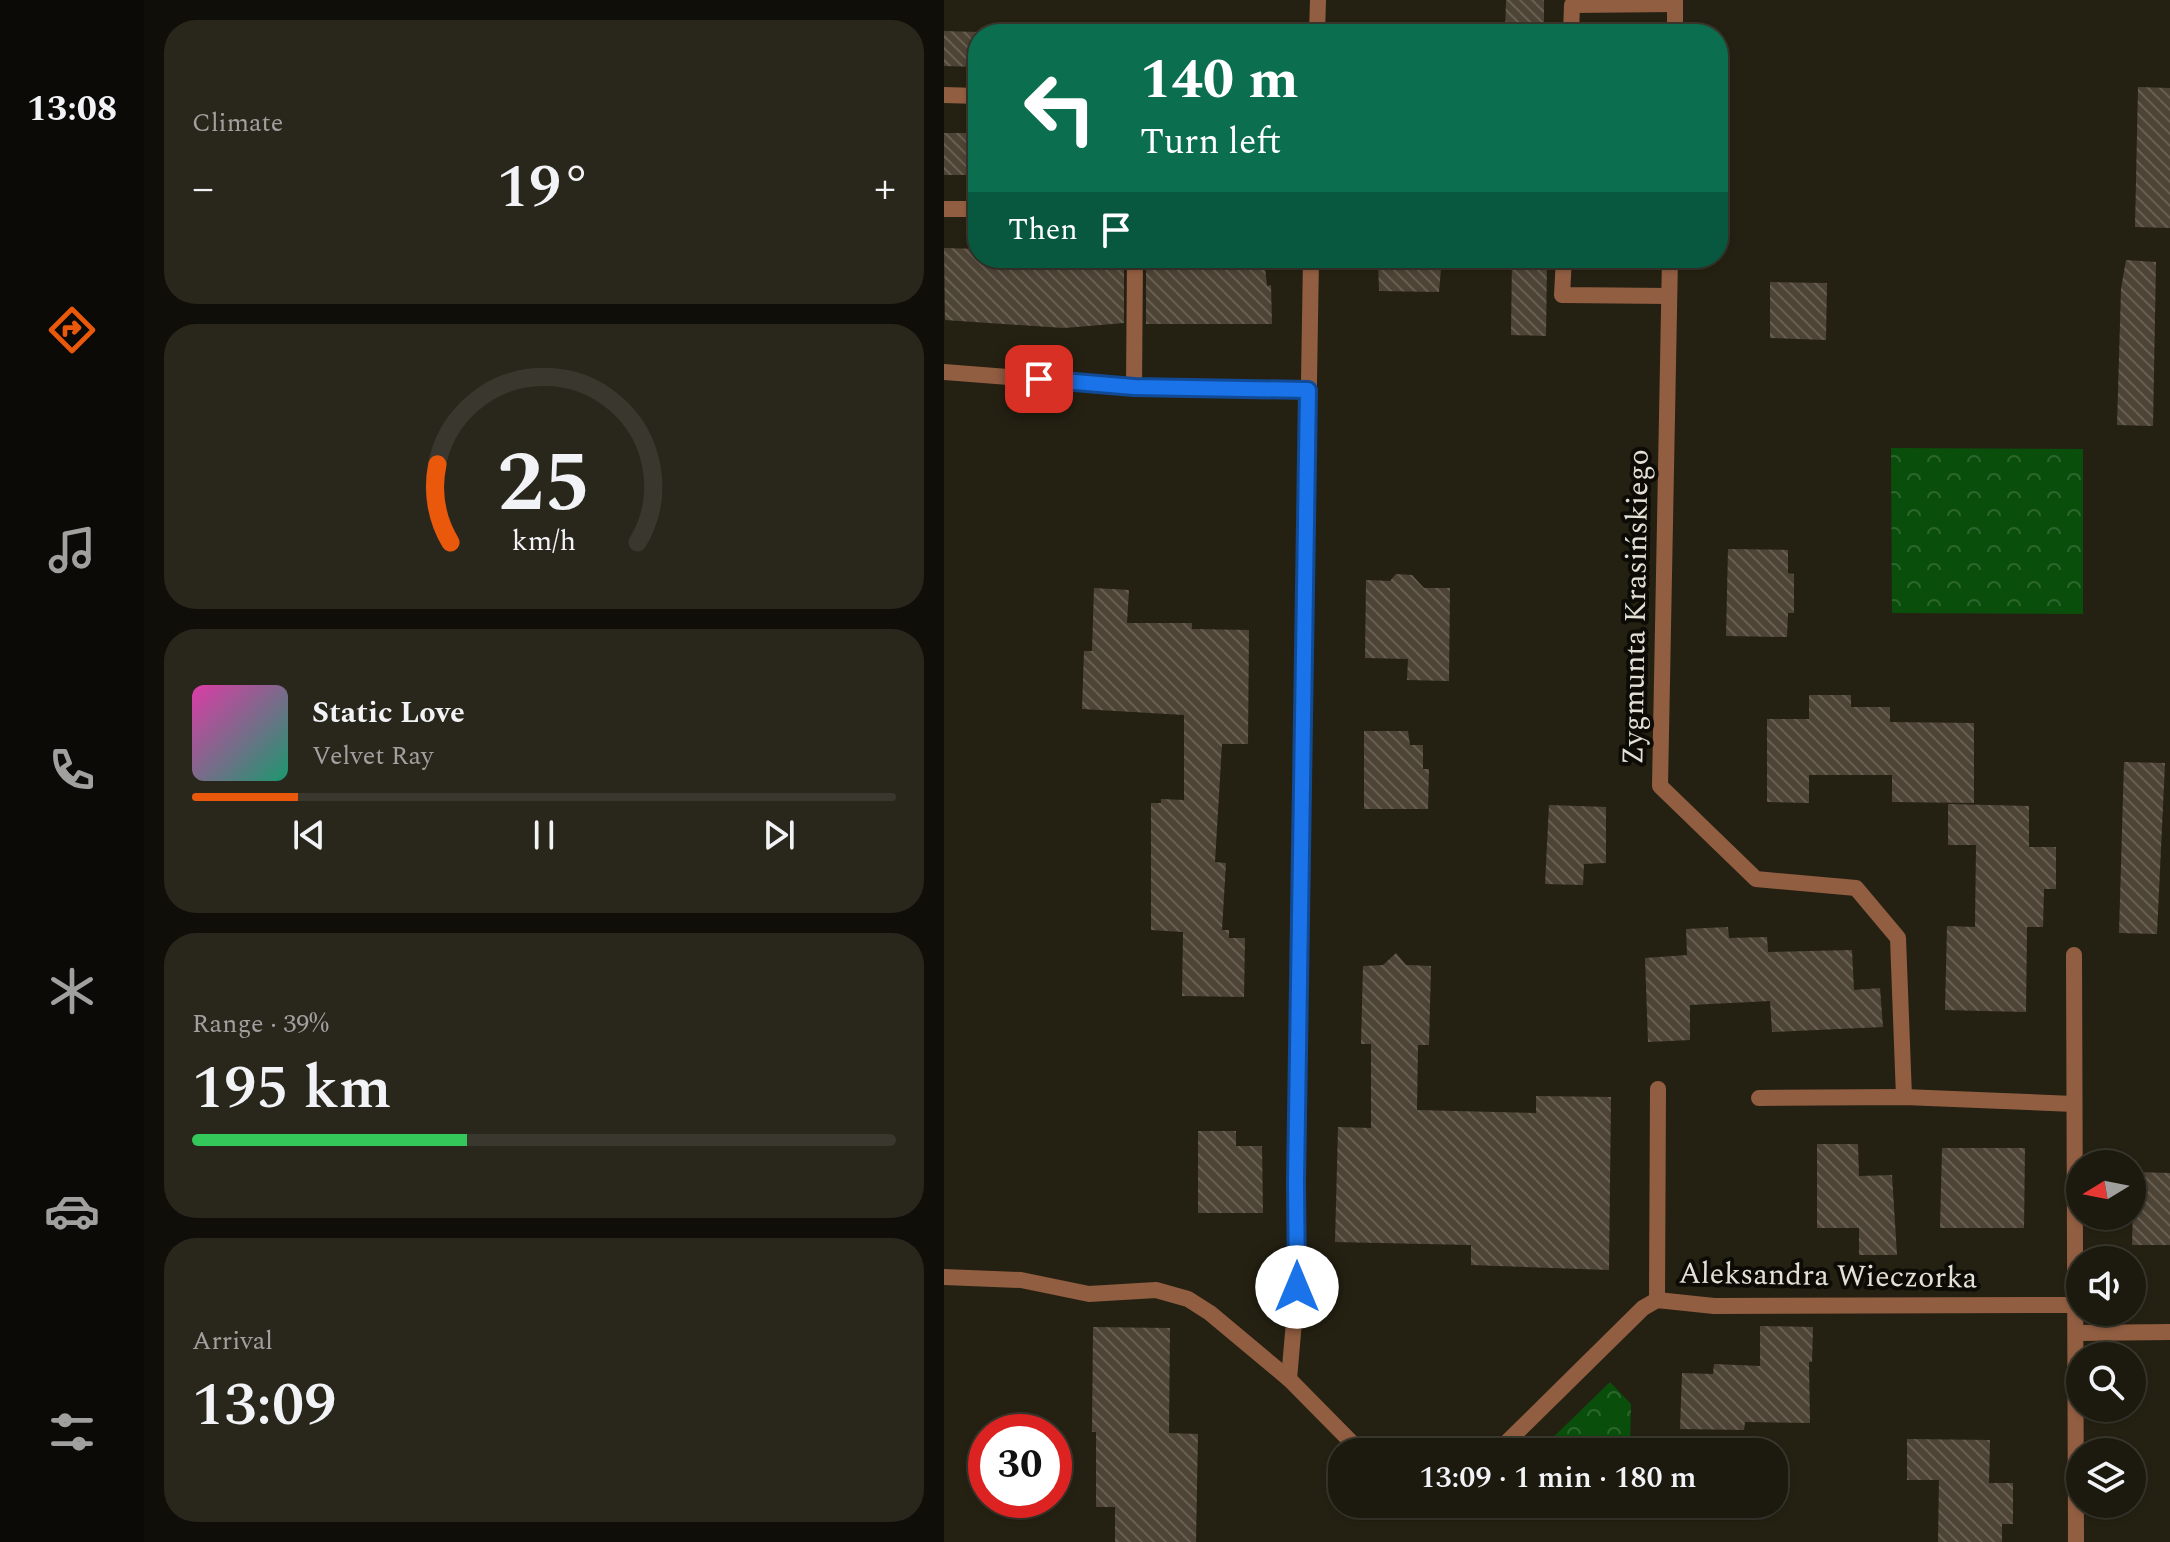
<!DOCTYPE html>
<meta charset="utf-8">
<style>
body{margin:0;font-family:Spectral,serif;background:#29261c;color:#f1f3f6;height:100vh;display:flex;flex-direction:column;font-size:30px;white-space:nowrap}
*{box-sizing:border-box;margin:0}
p{font-size:26px;color:#a0a09e}
.icon{flex:none;width:44px;height:44px;fill:none;stroke:currentColor;stroke-width:2;stroke-linecap:round;stroke-linejoin:round}
.map{position:relative;flex:1;overflow:hidden}
.details{display:flex;flex-direction:column;gap:20px;padding:20px;background:#0f0e08;width:800px}
.details>*{flex:none}
.hud{position:absolute;left:24px;top:24px;width:760px;height:244px;border-radius:32px;box-shadow:0 2px 6px #0004,0 0 0 2px #3a382e;background:#0b6e4f;color:#fff;overflow:hidden}
.needle{width:52px;rotate:260deg}
.buttons{position:absolute;left:1122px;top:1150px;display:grid;gap:16px}
.buttons a{display:grid;place-items:center;width:80px;height:80px;border-radius:50%;background:#1c190e;box-shadow:0 2px 6px #0004,0 0 0 2px #3a382e;font-size:40px}
.speed{position:absolute;left:24px;top:1414px;display:flex;gap:16px;font-size:40px;font-weight:700;text-align:center}
.speed>*{display:grid;place-content:center;width:104px;height:104px;border-radius:50%;background:#1c190e;box-shadow:0 2px 6px #0004,0 0 0 2px #3a382e;line-height:1}
.speed .limit{border:12px solid #d22;background:#fff;color:#111}
.pin{position:absolute;display:grid;place-items:center;width:68px;height:68px;color:#fff;margin:-34px;border-radius:16px;box-shadow:0 4px 12px #0006}
.me{position:absolute;width:88px;margin:-44px;rotate:0deg;stroke-linejoin:round;filter:drop-shadow(0 0 6px #0008)}
.turn{display:flex;align-items:center;gap:28px;height:168px;padding:0 40px;font-size:36px}
.turn .icon{width:104px;height:104px;stroke-width:2.5}
.turn b{display:block;font-size:56px;line-height:68px}
.then{display:flex;align-items:center;height:76px;padding:0 40px;background:#0003;gap:16px;font-size:30px}
.big{font-size:60px;font-weight:600;line-height:1.1}
.details .card{flex:1;display:flex;flex-direction:column;justify-content:center;gap:12px;min-width:0;padding:0 28px;border-radius:32px;background:#29261c}
.details .dial{align-items:center;gap:0}
.dial svg{height:208px;overflow:visible;fill:none;stroke:#3a382e;stroke-width:7;stroke-linecap:round;text-anchor:middle}
.dial text{fill:#f1f3f6;stroke:none}
.song{display:flex;align-items:center;gap:24px}
.cover{width:96px;height:96px;border-radius:12px;background:linear-gradient(135deg,hsl(320 70% 55%),hsl(160 70% 35%))}
.played{height:8px;border-radius:4px;background:linear-gradient(90deg,#ea580c 15%,#3a382e 15%)}
.keys{display:flex;justify-content:space-around;direction:ltr}
.heat{display:flex;justify-content:space-between;align-items:center;font-size:44px;direction:ltr}
.charge{height:12px;border-radius:6px;background:linear-gradient(90deg,#34c759 39%,#3a382e 0)}
.trip{position:absolute;left:384px;top:1438px;width:460px;height:80px;border-radius:32px;background:#1c190e;box-shadow:0 2px 6px #0004,0 0 0 2px #3a382e;font-weight:600;line-height:80px;text-align:center}
main{display:flex;flex:1;min-height:0}
.menu{display:flex;flex-direction:column;width:144px;justify-content:space-around;align-items:center;background:#0b0a06;color:#a0a09e}
.menu .icon{width:56px;height:56px}
.menu .active{color:#ea580c}
.menu b{font-size:36px;color:#f1f3f6}
.map>svg:first-child{display:block}
.forest{fill:url(#forest-crowns)}
.building{fill:url(#building-back-hatch)}
.lines{fill:none;stroke-linecap:round;stroke-linejoin:round}
.service{stroke:#925e42;stroke-width:16}
.minor{stroke:#925e42;stroke-width:16}
.route-casing{stroke:#114b97;stroke-width:20}
.route{stroke:#1a73e8;stroke-width:14}
.labels{text-anchor:middle;stroke-width:8;stroke-linejoin:round;paint-order:stroke}
.street-label{font-size:30px;fill:#e3e0d6;stroke:#0d0b05}
</style>
<main>
<nav class="menu">
<b>13:08</b>
<svg class="icon active" aria-label="directions" viewBox="0 0 24 24"><path d="M12 3l9 9-9 9-9-9zM9 14v-3h6M13 9l2 2-2 2"/></svg>
<svg class="icon" aria-label="music" viewBox="0 0 24 24"><path d="M9 18V5l10-2v13"/><circle cx="6" cy="18" r="3"/><circle cx="16" cy="16" r="3"/></svg>
<svg class="icon" aria-label="phone" viewBox="0 0 24 24"><path d="M5 4h4l2 5-3 2q2 4 5 5l2-3 5 2v4C11 20 4 13 5 4z"/></svg>
<svg class="icon" aria-label="climate" viewBox="0 0 24 24"><path d="M12 3v18M4 7l16 10M4 17L20 7"/></svg>
<svg class="icon" aria-label="car" viewBox="0 0 24 24"><path d="M5 17H2v-5l4-1 3-4h7l3 4 3 1v5h-3M9 17h6M6 11h13"/><circle cx="7" cy="17" r="2"/><circle cx="17" cy="17" r="2"/></svg>
<svg class="icon" aria-label="filters" viewBox="0 0 24 24"><path d="M4 7h16M4 17h16"/><circle cx="9" cy="7" r="2"/><circle cx="15" cy="17" r="2"/></svg>
</nav>
<section class="details">
<div class="card"><p>Climate</p>
<div class="heat"><a>−</a><b class="big">19°</b><a>+</a></div>
</div>
<div class="card dial"><svg viewBox="0 0 100 80">
<path d="M14 69A42 42 0 1 1 86 69"/>
<path d="M14 69A42 42 0 0 1 9 39" stroke="#ea580c"/>
<text x="50" y="56" font-size="32" font-weight="700">25</text>
<text x="50" y="72" font-size="11">km/h</text>
</svg></div>
<div class="card">
<div class="song"><i class="cover"></i><div><b>Static Love</b><p>Velvet Ray</p></div></div>
<div class="played"></div>
<div class="keys"><svg class="icon" aria-label="previous" viewBox="0 0 24 24"><path d="M18 5L8 12l10 7zM5 5v14"/></svg><svg class="icon" aria-label="pause" viewBox="0 0 24 24"><path d="M8 5v14M16 5v14"/></svg><svg class="icon" aria-label="next" viewBox="0 0 24 24"><path d="M6 5l10 7-10 7zM19 5v14"/></svg></div>
</div>
<div class="card"><p>Range · 39%</p><b class="big">195 km</b><div class="charge"></div></div>
<div class="card"><p>Arrival</p><b class="big">13:09</b></div>
</section>
<div class="map">
<svg width="1226" height="1542" viewBox="0 0 1226 1542">
<defs>
<pattern id="forest-crowns" width="20" height="18" patternUnits="userSpaceOnUse" patternTransform="scale(2)"><rect width="20" height="18" fill="#094e0b"/><path d="M2 6a3 3 0 1 1 6 0M12 15a3 3 0 1 1 6 0" fill="none" stroke="#2d672e"/></pattern>
<pattern id="building-back-hatch" width="6" height="6" patternUnits="userSpaceOnUse" patternTransform="scale(2)"><rect width="6" height="6" fill="#4e4436"/><path d="M-1 5l2 2M0 0l6 6M5-1l2 2" fill="none" stroke="#675f52"/></pattern>
</defs>
<rect width="100%" height="100%" fill="#252112"/>
<!-- forest -->
<g class="forest">
<polygon points="947,448 1139,449 1139,614 948,613"/>
<polygon points="666,1382 687,1404 686,1452 594,1452"/>
</g>
<!-- building -->
<g class="building">
<polygon points="562,0 600,0 600,34 561,34"/>
<polygon points="0,31 34,32 34,67 0,66"/>
<polygon points="1194,87 1226,88 1226,228 1191,227"/>
<rect x="0" y="133" width="34" height="42"/>
<polygon points="0,248 34,249 34,258 176,258 176,266 180,266 180,323 120,328 1,320"/>
<polygon points="262,258 320,258 323,286 327,285 328,324 202,324 202,264"/>
<polygon points="434,258 498,258 495,292 435,291"/>
<polygon points="568,258 603,258 602,336 567,335"/>
<polygon points="1182,260 1212,262 1209,426 1173,425 1177,289"/>
<polygon points="826,282 883,283 882,340 826,338"/>
<polygon points="784,549 844,550 844,573 850,574 850,613 844,613 843,637 782,636"/>
<polygon points="452,574 468,575 480,588 506,588 505,681 463,680 464,659 421,658 422,580 446,581"/>
<polygon points="150,588 185,590 183,623 248,623 248,629 305,630 304,744 278,744 271,862 282,863 278,930 285,930 285,938 301,938 300,997 238,996 239,932 207,930 207,803 217,803 217,799 240,800 240,715 138,709 140,651 148,651"/>
<polygon points="865,695 907,695 907,707 946,707 946,722 1030,723 1030,803 948,802 948,775 865,775 865,803 823,802 823,719 865,719"/>
<polygon points="420,731 464,731 466,745 479,745 479,769 485,769 484,809 420,809"/>
<polygon points="1180,762 1221,763 1213,934 1175,933"/>
<polygon points="1004,804 1085,806 1085,847 1112,847 1112,889 1100,889 1099,927 1083,927 1082,1012 1001,1010 1003,926 1031,927 1032,845 1004,845"/>
<polygon points="605,805 662,807 662,863 640,864 639,885 601,884"/>
<polygon points="784,927 785,938 823,937 824,952 908,950 910,990 936,988 939,1027 828,1032 826,1001 746,1005 746,1040 704,1042 701,958 743,955 742,929"/>
<polygon points="452,953 462,965 487,966 485,1045 474,1045 473,1110 592,1113 592,1096 667,1097 665,1270 527,1265 527,1245 391,1242 394,1127 427,1128 427,1044 417,1044 419,966 439,965"/>
<polygon points="254,1131 292,1131 292,1146 318,1146 319,1213 254,1213"/>
<polygon points="873,1144 914,1144 915,1176 948,1175 953,1255 915,1255 915,1228 873,1228"/>
<polygon points="998,1148 1081,1148 1080,1228 996,1228"/>
<polygon points="1190,1172 1226,1173 1226,1245 1188,1245"/>
<polygon points="816,1326 869,1327 868,1362 865,1362 866,1423 801,1422 800,1430 736,1429 738,1373 769,1374 770,1364 816,1366"/>
<polygon points="149,1327 226,1328 225,1433 254,1434 252,1542 171,1542 171,1507 152,1507 152,1432 148,1432"/>
<polygon points="963,1439 1046,1440 1045,1483 1069,1483 1069,1524 1058,1524 1058,1542 994,1542 995,1480 963,1480"/>
</g>
<g class="lines">
<!-- service -->
<g class="service">
<polyline points="627,34 628,5 731,4"/>
<polyline points="0,95 34,96"/>
<polyline points="0,209 34,209"/>
<polyline points="620,258 618,295 725,296"/>
<polyline points="0,372 190,387 364,390"/>
<polyline points="190,387 191,258"/>
<polyline points="815,1098 960,1097 1130,1104"/>
</g>
<!-- minor -->
<g class="minor">
<polyline points="373,34 374,0"/>
<polyline points="731,34 731,0"/>
<polyline points="726,258 716,786 812,879 912,888 954,938 960,1097"/>
<polyline points="1130,955 1132,1542"/>
<polyline points="0,1277 77,1280 145,1294 212,1290 244,1299 266,1313 345,1379 417,1452"/>
<polyline points="713,1300 714,1089"/>
<polyline points="1132,1333 1226,1332"/>
<polyline points="345,1379 353,1287 352,1182 367,258"/>
<polyline points="553,1452 699,1308 713,1300 770,1306 1132,1305"/>
</g>
</g>
<g class="lines">
<!-- route casing -->
<g class="route-casing">
<polyline id="route" points="95,379 190,387 364,390 352,1182 353,1287"/>
</g>
<!-- route -->
<use href="#route" class="route"/>
</g>
<g class="labels">
<!-- street labels -->
<g class="street-label">
<text transform="translate(691 607) rotate(-89)" y="10">Zygmunta Krasińskiego</text>
<text transform="translate(884 1275) rotate(1)" y="10">Aleksandra Wieczorka</text>
</g>
</g>
</svg>
<div class="buttons">
<a><svg class="needle" viewBox="-14 -14 28 28"><path d="M0-13l5 13h-10z" fill="#e53935"/><path d="M0 13l5-13h-10z" fill="#a0a09e"/></svg></a>
<a><svg class="icon" aria-label="sound" viewBox="0 0 24 24"><path d="M4 9h4l5-4v14l-5-4H4zM17 9q2 3 0 6"/></svg></a>
<a><svg class="icon" aria-label="search" viewBox="0 0 24 24"><circle cx="10" cy="10" r="6"/><path d="M15 15l6 6"/></svg></a>
<a><svg class="icon" aria-label="layers" viewBox="0 0 24 24"><path d="M12 4l9 5-9 5-9-5zM3 14l9 5 9-5"/></svg></a>
</div>
<div class="speed"><div class="limit">30</div></div>
<div class="pin" style="left:95px;top:379px;background:#d93025"><svg class="icon" aria-label="arrive" viewBox="0 0 24 24"><path d="M6 21V4h12l-3 4 3 4H6"/></svg></div>
<svg class="me" style="left:353px;top:1287px" viewBox="-20 -20 40 40"><circle r="19" fill="#fff"/><path d="M0-13L10 11 0 6-10 11z" fill="#1a73e8"/></svg>
<div class="trip">13:09 · 1 min · 180 m</div>
<div class="hud">
<div class="turn"><svg class="icon" aria-label="left" viewBox="0 0 24 24"><path d="M17 20v-9H6M10 6l-5 5 5 5"/></svg><div><b>140 m</b>Turn left</div></div>
<div class="then">Then<svg class="icon" aria-label="arrive" viewBox="0 0 24 24"><path d="M6 21V4h12l-3 4 3 4H6"/></svg></div>
</div>
</div>
</main>
